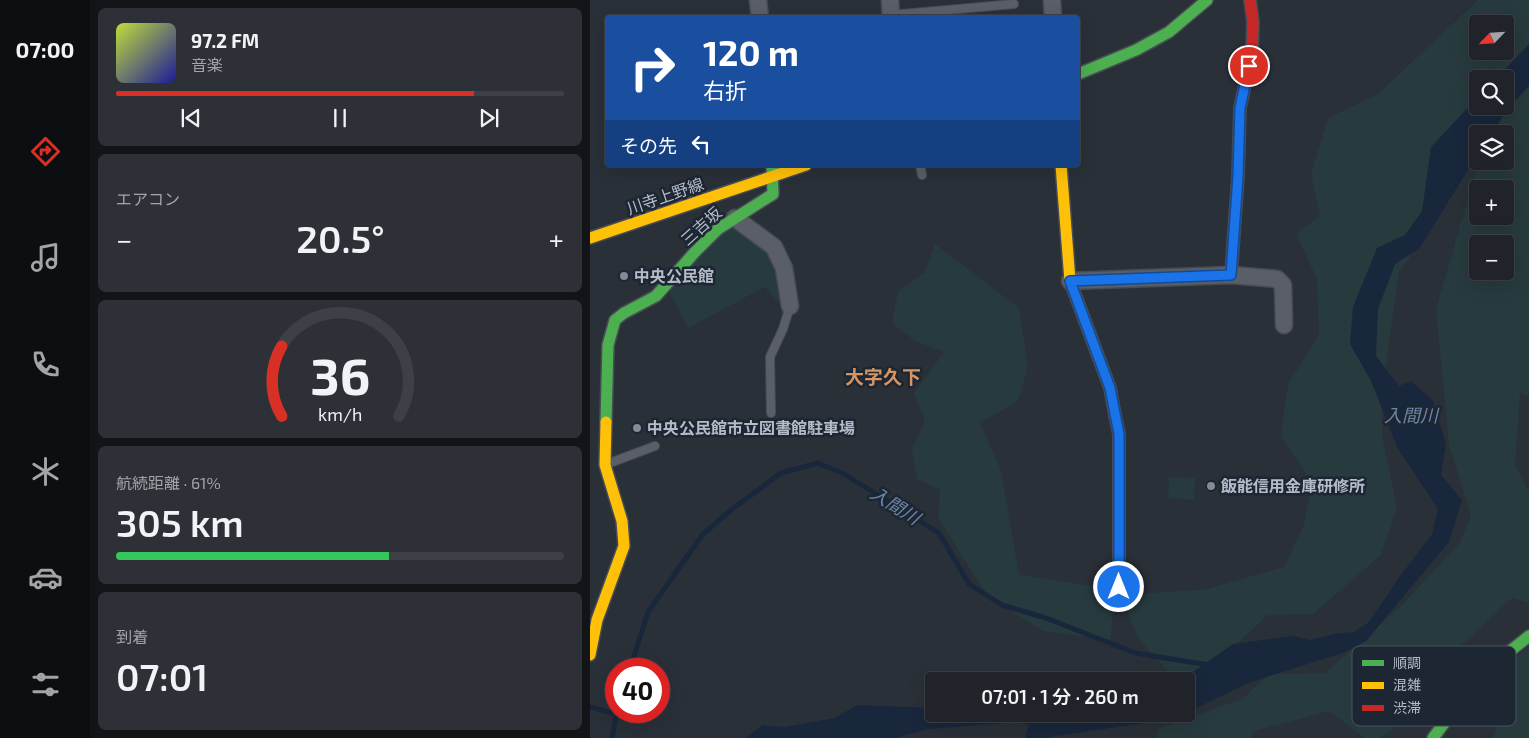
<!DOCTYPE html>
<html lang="ja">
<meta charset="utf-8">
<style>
body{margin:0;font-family:"Exo 2","Noto Sans JP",sans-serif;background:#2d3036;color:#f1f3f6;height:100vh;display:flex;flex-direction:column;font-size:19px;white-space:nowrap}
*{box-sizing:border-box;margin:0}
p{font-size:16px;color:#a2a4a8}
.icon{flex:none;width:28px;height:28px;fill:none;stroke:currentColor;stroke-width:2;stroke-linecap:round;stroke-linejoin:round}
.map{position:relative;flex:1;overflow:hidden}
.sheet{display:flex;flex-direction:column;gap:8px;padding:8px;background:#121417;width:500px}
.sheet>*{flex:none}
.top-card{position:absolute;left:15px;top:15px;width:475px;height:152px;border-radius:5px;box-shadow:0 5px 20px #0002,0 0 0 1px #3d4147;background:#1a4fa0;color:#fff;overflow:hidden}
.needle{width:32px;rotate:245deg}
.controls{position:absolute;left:879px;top:15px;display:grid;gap:10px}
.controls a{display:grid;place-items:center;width:45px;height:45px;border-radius:5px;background:#20242a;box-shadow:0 5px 20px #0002,0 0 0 1px #3d4147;font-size:25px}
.speed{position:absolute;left:15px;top:658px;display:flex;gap:10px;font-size:25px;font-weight:700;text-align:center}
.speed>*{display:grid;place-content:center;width:65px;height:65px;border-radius:50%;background:#20242a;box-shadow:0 5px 20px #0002,0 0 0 1px #3d4147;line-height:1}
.speed .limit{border:8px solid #d22;background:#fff;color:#111}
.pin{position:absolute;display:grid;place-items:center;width:42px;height:42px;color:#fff;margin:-21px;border:2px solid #fff;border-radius:50%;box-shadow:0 1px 5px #0007}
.me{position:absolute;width:55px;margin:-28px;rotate:0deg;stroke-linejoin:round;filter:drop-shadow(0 0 4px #0008)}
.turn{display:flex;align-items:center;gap:18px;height:105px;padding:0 15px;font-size:22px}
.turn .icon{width:65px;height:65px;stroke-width:2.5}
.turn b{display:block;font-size:35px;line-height:42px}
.then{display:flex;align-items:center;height:48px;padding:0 15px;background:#0003;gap:10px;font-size:19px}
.big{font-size:38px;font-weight:600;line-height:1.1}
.sheet .card{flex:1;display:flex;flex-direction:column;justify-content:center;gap:8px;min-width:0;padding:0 18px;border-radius:8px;background:#2d3036}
.sheet .dial{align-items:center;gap:0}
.dial svg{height:130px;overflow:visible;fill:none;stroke:#3d4147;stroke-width:7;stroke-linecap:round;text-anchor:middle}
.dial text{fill:#f1f3f6;stroke:none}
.song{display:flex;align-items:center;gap:15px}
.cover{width:60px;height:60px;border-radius:8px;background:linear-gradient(135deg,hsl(70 70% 55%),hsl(240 70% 35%))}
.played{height:5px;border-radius:2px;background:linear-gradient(90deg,#d93025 80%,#3d4147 80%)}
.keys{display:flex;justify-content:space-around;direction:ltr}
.heat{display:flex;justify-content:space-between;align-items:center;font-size:28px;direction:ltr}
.charge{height:8px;border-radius:4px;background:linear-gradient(90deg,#34c759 61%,#3d4147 0)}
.trip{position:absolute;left:335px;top:672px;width:270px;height:50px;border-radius:5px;background:#20242a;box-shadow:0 5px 20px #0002,0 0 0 1px #3d4147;font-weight:600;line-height:50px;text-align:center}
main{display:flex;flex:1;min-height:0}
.menu{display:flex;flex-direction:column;width:90px;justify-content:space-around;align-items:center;background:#0d0e11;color:#a2a4a8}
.menu .icon{width:35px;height:35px}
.menu .active{color:#d93025}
.menu b{font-size:22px;color:#f1f3f6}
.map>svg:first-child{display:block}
.green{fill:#273a3e;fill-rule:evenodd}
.water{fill:#19273c}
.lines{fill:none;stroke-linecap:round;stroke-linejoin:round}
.stream{stroke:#19273c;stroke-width:5}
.lane-casing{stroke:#484c55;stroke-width:10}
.street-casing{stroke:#484c55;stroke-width:19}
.fast-casing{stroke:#484c55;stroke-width:14}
.slow-casing{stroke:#484c55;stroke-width:14}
.jam-casing{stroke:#484c55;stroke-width:14}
.lane{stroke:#5a5e66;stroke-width:8}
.street{stroke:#5a5e66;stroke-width:16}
.fast{stroke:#4caf50;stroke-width:11}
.slow{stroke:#ffc107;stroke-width:11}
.jam{stroke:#c62828;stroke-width:11}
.route-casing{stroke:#114b97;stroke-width:12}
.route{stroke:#1a73e8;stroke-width:9}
.poi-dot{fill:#848b96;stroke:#1d2633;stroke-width:2}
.labels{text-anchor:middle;stroke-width:5;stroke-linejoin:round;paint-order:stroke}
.street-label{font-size:16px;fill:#b4bcc9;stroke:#1d2633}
.poi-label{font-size:16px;font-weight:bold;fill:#b4bcc9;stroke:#1d2633;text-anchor:start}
.water-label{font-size:18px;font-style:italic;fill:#6d86a8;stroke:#1d2633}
.quarter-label{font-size:19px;font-weight:bold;fill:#d59563;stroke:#1d2633}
.key{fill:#1d2633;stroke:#4a5360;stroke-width:1}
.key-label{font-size:14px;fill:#b4bcc9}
</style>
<main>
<nav class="menu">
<b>07:00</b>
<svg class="icon active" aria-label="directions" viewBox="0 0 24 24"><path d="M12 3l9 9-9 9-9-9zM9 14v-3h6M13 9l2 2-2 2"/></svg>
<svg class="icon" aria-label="music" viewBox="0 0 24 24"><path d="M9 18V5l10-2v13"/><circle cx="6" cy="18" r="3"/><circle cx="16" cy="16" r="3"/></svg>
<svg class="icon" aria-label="phone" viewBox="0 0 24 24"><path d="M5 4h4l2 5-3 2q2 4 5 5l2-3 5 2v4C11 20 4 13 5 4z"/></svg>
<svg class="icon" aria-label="climate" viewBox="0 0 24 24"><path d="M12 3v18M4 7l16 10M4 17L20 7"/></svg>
<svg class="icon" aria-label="car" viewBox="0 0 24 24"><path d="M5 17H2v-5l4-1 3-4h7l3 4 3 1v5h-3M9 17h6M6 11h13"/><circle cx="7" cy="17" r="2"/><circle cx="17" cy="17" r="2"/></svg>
<svg class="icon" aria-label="filters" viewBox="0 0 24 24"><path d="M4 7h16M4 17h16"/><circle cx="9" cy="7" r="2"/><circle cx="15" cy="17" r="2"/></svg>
</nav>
<section class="sheet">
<div class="card">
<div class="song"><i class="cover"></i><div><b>97.2 FM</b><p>音楽</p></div></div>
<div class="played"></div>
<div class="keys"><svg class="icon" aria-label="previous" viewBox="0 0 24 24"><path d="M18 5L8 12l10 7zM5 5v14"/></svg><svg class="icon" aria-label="pause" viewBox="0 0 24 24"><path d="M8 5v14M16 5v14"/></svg><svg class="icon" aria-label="next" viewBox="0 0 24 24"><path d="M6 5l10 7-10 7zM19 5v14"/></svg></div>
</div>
<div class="card"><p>エアコン</p>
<div class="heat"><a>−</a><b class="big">20.5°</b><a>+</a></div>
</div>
<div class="card dial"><svg viewBox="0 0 100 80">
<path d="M14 69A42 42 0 1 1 86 69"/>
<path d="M14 69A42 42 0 0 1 14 26" stroke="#d93025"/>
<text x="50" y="56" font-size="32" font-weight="700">36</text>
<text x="50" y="72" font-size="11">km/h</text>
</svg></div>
<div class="card"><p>航続距離 · 61%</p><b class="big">305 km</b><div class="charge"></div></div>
<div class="card"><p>到着</p><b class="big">07:01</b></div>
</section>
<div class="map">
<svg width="939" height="738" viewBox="0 0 939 738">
<rect width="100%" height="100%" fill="#2a3038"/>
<!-- green -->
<g class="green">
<path d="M888 0H939V49L913 79H888V106L832 240 809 272 792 391V436L807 508 791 555 723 614 678 615 613 675 582 676 549 639 535 608 546 594 617 589 694 567 714 525 722 482 691 436 698 384 729 335 727 279 706 234 730 216 721 174 738 118 788 94ZM888 24H915V51H888Z"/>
<path d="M939 87V397L930 393 925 465 939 491V603L922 598 828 686 805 701 803 730 788 738H775L739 711 664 731 660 738H568L567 729 652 699 679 674 735 673 813 604 870 543 881 515 859 445 846 309 889 161H915V134H900L919 107ZM888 189H915V216H888ZM888 244H915V271H888Z"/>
<polygon points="141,226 180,250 190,283 190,304 175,287 98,328 77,287"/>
<polygon points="345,244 429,308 438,367 428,401 390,423 411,470 429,575 524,589 521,640 453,631 397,595 348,518 350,490 327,479 322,449 335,421 324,393 354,352 325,341 302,323 308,292 335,272"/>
<polygon points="579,477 605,478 604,500 578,498"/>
<polygon points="939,646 939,738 903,738 911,720 881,711 889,688"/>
</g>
<!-- water -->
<g class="water">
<polygon points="939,44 939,85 914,114 902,134 888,134 887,155 830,248 805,264 788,309 786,356 809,386 821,381 843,401 856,444 851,475 872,500 859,542 776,641 755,652 658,683 596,713 596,681 590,681 643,644 703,636 720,640 744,634 764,632 779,622 808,579 842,534 848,509 807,447 781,381 760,344 763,307 787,248 815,235 832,211 841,147 887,98 888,106 915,106 915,79 906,79"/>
<polygon points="267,705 344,708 344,714 594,714 583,719 452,738 435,738 439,725 428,722 338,729 305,738 155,738 173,725 195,727 245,718"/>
</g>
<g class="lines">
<!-- stream -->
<g class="stream">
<polyline points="40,669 58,612 113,534 141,510 191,473 228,463 254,474 349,533 379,584 412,605 456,618 545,653 619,665"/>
<polyline points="0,707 26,714"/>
<polyline points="22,738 27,711"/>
</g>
<!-- lane casing -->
<g class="lane-casing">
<g id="lane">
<polyline points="301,15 424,4"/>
<polyline points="330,165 332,175"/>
<polyline points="181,413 180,357 193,329 200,306"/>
<polyline points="17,464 65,446"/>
</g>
</g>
<!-- street casing -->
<g class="street-casing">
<g id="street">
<polyline points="168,0 170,18"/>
<polyline points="300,0 301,18"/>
<polyline points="462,0 463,18"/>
<polyline points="145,218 184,247 194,268 200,306"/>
<polyline points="480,281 641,275 687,279 693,285 694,325"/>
</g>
</g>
<!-- fast casing -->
<g class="fast-casing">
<g id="fast">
<polyline points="488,74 546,50 579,32 617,0"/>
<polyline points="16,422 18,345 25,320 34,313 66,296 104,253 128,229 183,194 182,165"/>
<polyline points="843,738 885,682 905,663 939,636"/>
</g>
</g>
<!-- slow casing -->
<g class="slow-casing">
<g id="slow">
<polyline points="471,165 480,281 520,388 525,415"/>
<polyline points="0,238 216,165"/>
<polyline points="0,655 7,620 34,546 32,521 15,465 16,422"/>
</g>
</g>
<!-- jam casing -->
<g class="jam-casing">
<g id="jam">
<polyline points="641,275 648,176 650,108 662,53 663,22 660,0"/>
<polyline points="525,415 529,434 529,587"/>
</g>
</g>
<!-- lane -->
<use href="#lane" class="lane"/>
<!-- street -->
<use href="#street" class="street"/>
<!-- fast -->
<use href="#fast" class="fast"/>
<!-- slow -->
<use href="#slow" class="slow"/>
<!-- jam -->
<use href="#jam" class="jam"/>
</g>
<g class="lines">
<!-- route casing -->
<g class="route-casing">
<polyline id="route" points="529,587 529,434 520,388 480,281 641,275 648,176 650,108 659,66"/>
</g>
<!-- route -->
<use href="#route" class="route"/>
</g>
<!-- markers -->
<g class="poi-dot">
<circle cx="34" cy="276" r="5"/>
<circle cx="47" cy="428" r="5"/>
<circle cx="621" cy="486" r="5"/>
</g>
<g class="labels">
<!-- street labels -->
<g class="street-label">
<text transform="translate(75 196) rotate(-19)" y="6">川寺上野線</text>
<text transform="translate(111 226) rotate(-42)" y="6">三吉坂</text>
</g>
<!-- poi labels -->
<g class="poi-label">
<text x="44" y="282">中央公民館</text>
<text x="57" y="434">中央公民館市立図書館駐車場</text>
<text x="631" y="492">飯能信用金庫研修所</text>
</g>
<!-- water labels -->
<g class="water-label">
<text x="821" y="422">入間川</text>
<text transform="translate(305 506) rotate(32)" y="6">入間川</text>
</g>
<!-- quarter labels -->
<g class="quarter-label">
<text x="293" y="384">大字久下</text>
</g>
</g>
<!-- legend -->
<rect x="762" y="646" width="164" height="80" rx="8" class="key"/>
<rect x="772" y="660" width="22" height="6" fill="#4caf50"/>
<rect x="772" y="682" width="22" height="7" fill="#ffc107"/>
<rect x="772" y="705" width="22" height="6" fill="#c62828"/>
<g class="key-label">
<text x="803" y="668">順調</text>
<text x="803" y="690">混雑</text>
<text x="803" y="713">渋滞</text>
</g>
</svg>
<div class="controls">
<a><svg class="needle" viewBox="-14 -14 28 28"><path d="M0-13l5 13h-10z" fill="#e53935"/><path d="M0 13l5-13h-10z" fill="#a2a4a8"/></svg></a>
<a><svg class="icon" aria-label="search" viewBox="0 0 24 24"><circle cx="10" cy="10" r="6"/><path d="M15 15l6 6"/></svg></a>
<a><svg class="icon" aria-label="layers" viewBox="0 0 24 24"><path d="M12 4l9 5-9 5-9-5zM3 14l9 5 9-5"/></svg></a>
<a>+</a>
<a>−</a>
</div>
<div class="speed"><div class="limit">40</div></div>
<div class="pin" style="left:659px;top:66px;background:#d93025"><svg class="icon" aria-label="arrive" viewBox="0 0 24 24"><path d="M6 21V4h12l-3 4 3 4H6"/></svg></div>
<svg class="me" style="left:529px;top:587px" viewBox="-20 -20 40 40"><circle r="17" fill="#1a73e8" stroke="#fff" stroke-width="3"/><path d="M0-11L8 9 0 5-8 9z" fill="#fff"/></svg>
<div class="trip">07:01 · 1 分 · 260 m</div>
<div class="top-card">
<div class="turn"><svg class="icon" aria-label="right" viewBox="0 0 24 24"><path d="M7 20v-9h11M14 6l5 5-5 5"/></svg><div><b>120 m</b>右折</div></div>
<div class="then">その先<svg class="icon" aria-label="left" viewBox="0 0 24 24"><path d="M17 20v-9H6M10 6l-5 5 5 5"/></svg></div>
</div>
</div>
</main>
